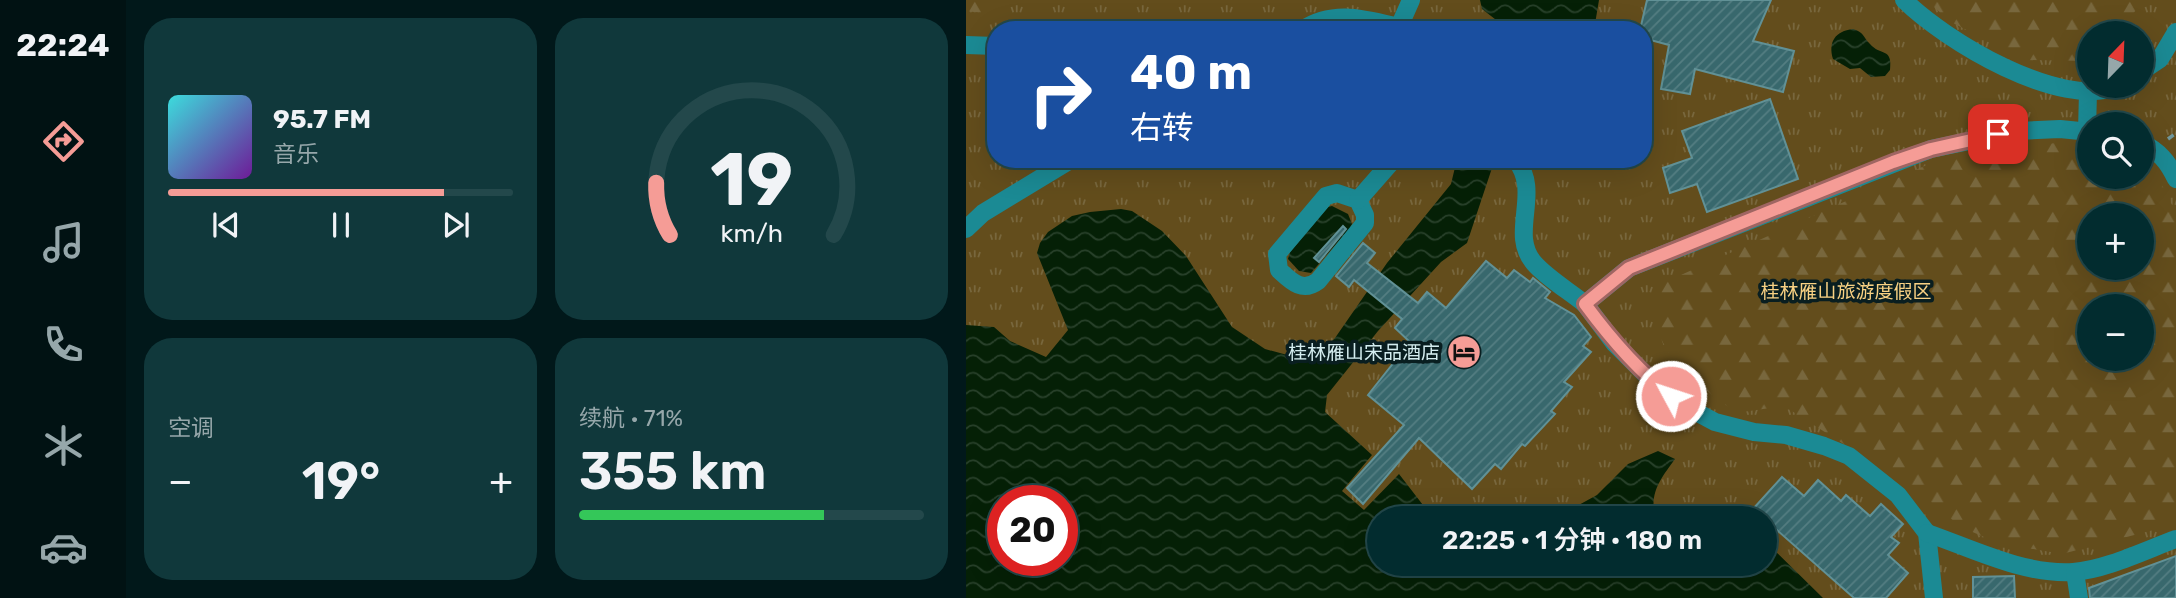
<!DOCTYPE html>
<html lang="zh">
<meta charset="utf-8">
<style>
body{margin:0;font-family:Rubik,"Noto Sans SC",sans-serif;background:#10383b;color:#f1f3f6;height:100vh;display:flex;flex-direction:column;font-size:26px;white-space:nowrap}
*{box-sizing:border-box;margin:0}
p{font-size:23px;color:#96a7aa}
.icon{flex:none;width:38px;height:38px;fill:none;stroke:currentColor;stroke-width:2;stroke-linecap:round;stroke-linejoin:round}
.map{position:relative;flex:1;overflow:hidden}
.panel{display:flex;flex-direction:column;gap:18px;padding:18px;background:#01181a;width:840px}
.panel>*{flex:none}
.banner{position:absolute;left:21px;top:21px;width:665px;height:147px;border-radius:28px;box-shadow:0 7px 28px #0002,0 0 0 2px #23484b;background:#1a4fa0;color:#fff;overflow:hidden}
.needle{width:46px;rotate:23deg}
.tools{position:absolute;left:1111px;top:21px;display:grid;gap:14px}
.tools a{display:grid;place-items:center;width:77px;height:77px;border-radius:50%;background:#022c2f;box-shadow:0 7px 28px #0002,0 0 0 2px #23484b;font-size:35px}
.speed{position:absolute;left:21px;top:485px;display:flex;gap:14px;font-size:35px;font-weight:700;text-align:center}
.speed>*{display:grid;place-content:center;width:91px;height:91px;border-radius:50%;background:#022c2f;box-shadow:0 7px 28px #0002,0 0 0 2px #23484b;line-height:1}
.speed .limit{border:10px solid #d22;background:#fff;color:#111}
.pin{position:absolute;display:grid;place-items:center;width:60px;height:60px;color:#fff;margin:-30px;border-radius:14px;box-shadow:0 4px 10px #0006}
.me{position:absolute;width:77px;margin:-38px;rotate:310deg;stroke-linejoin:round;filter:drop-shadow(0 0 5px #0008)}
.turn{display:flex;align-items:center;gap:24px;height:147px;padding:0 28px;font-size:32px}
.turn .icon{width:91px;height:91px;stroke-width:2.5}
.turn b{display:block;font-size:49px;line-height:60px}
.big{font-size:52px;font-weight:600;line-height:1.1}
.panel .card{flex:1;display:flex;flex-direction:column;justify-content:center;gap:10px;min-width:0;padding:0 24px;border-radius:28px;background:#10383b}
.panel .dial{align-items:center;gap:0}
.dial svg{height:182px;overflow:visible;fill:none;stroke:#23484b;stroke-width:7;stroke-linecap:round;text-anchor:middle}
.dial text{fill:#f1f3f6;stroke:none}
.song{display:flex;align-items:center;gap:21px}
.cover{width:84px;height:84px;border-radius:10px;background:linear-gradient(135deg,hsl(180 70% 55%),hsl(280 70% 35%))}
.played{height:7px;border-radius:4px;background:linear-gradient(90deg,#f59c96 80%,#23484b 80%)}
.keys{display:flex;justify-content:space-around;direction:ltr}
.heat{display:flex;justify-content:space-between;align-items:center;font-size:38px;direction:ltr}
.charge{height:10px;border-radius:5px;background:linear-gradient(90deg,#34c759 71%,#23484b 0)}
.panel .tiles{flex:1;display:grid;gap:18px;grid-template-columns:repeat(2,1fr)}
.trip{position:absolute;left:401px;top:506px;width:410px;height:70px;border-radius:35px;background:#022c2f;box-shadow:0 7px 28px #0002,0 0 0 2px #23484b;font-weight:600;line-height:70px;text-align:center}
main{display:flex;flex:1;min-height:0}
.tabs{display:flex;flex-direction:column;width:126px;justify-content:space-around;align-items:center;background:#011213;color:#96a7aa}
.tabs .icon{width:49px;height:49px}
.tabs .active{color:#f59c96}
.tabs b{font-size:32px;color:#f1f3f6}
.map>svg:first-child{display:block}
.grass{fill:url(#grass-tufts);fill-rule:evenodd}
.forest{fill:url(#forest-firs);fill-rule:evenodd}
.water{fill:url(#water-waves);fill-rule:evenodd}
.building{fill:url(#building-hatch);stroke:#619196;stroke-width:2}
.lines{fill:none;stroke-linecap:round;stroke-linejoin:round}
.path{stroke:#70979b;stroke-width:3.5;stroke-dasharray:7 3.5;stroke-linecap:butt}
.minor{stroke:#1b8a94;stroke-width:18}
.route-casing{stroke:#9f6562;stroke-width:18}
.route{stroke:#f59c96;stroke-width:12}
.labels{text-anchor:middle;stroke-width:7;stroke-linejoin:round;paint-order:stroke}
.park-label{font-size:19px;fill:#f8d183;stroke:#091e20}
.poi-label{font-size:19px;fill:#d4edef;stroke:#091e20;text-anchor:end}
</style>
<main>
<nav class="tabs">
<b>22:24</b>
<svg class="icon active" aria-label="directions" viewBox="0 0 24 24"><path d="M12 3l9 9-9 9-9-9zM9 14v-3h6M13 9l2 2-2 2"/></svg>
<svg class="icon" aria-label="music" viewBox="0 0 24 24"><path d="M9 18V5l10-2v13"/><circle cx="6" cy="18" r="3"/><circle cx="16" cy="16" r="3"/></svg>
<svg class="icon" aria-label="phone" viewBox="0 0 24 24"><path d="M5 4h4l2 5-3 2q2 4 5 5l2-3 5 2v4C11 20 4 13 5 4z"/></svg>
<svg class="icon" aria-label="climate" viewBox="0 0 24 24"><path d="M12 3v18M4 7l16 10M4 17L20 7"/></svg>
<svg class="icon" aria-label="car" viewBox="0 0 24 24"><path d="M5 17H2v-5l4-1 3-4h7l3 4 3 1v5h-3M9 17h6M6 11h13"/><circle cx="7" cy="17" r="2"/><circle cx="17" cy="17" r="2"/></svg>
</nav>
<section class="panel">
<div class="tiles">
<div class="card">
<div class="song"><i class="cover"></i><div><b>95.7 FM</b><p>音乐</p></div></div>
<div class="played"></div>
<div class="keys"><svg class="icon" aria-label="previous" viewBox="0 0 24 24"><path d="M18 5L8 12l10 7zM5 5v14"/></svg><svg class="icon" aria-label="pause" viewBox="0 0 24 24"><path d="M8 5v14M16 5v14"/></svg><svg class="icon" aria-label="next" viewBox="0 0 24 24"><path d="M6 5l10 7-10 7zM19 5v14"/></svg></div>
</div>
<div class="card dial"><svg viewBox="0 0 100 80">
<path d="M14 69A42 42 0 1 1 86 69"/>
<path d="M14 69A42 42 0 0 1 8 46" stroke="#f59c96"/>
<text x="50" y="56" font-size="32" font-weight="700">19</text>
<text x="50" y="72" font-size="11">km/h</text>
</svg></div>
<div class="card"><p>空调</p>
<div class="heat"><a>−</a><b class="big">19°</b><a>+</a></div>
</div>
<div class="card"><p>续航 · 71%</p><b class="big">355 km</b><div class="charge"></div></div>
</div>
</section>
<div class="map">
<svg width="1210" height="598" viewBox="0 0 1210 598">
<defs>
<pattern id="grass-tufts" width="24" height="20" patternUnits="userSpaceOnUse" patternTransform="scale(1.75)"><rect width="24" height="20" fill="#634d1c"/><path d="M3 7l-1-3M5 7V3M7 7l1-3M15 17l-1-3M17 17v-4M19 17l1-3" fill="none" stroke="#78673d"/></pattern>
<pattern id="forest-firs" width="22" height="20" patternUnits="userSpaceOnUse" patternTransform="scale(1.75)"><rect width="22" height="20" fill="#634d1c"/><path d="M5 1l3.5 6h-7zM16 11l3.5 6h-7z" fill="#78673d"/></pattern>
<pattern id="water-waves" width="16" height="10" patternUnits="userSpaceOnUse" patternTransform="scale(1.75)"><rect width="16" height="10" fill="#052006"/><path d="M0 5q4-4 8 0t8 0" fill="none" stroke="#29412b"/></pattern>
<pattern id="building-hatch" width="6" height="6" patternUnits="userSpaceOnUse" patternTransform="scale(1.75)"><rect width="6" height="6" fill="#38686d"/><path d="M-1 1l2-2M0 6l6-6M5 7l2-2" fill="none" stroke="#547e82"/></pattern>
</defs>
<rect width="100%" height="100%" fill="#033a3f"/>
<!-- grass -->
<path class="grass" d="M0 0H1210V598H0ZM30 30H677V159H30ZM1124 33H1176V86H1124ZM1124 124H1176V177H1124ZM1124 215H1176V268H1124ZM1124 306H1176V359H1124ZM37 500H96V560H37ZM413 518H798V564H413Z"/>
<!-- forest -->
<g class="forest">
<polygon points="0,0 31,0 24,14 0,11"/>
<polygon points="960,0 1176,0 1173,7 1149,33 1124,33 1123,61 1059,60 985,22"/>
<path d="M1117 141 1123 144 1124 177H1176V165L1190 173 1210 213V524L1096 554 1032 543 995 527 953 492 818 406 770 413C736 386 689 358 689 309 688 301 694 291 697 283L992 151ZM1124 215H1176V268H1124ZM1124 306H1176V359H1124Z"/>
</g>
<!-- water -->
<g class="water">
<polygon points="514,0 633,0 628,30 543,30 516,9"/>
<path d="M887 29C898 32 897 37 904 44 914 56 927 47 924 70L919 76 905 77 894 68 884 69 867 59C862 42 869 31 887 29Z"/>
<path d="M491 159H529L501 243 475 262 412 331 361 395 359 412 406 455 376 491 398 510 433 474 467 518H413V564H798V540L857 598H0V325L28 327 44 341 80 357 102 330 71 253 74 243 82 232 106 216 124 212 155 209 166 211 196 231 220 256 266 327 299 349 325 356H340L357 350 369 338 421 263 485 184ZM37 500H96V560H37Z"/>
<polygon points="366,206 382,214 386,224 384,228 345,273 333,271 322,259 324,252 362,207"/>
<path d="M692 451 709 459C697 476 685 489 688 512L697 518H589L631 495 662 464Z"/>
</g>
<!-- building -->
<g class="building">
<polygon points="681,0 805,0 787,41 828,51 817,92 729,69 724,94 695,89 703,45 677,38 677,30 674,30"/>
<polygon points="804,99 832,179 741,212 731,184 704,193 697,168 726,158 716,131"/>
<polygon points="377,226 380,229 353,262 348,258"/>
<polygon points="397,243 409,253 401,263 452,303 461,292 480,308 520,261 541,278 548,270 564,282 567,278 584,292 579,298 608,315 625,337 617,346 625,352 598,382 606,387 585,411 589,414 559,446 556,444 535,469 529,464 506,489 453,438 397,504 381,488 438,425 402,395 444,342 429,328 436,319 388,280 383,287 370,276"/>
<polygon points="816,477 838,496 852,480 875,501 880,495 904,516 915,504 937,524 925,537 933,543 922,555 942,573 920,598 888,598 787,509"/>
<polygon points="1210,556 1210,598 1124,598 1123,588"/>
<polygon points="1048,576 1049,598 1007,598 1007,577"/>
</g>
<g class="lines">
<!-- path -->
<polyline class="path" points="1202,139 1210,133"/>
<!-- minor -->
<g class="minor">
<path d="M938 0C978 40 1095 111 1152 86"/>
<polyline points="433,27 445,0"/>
<path d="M336 30C367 9 399 19 433 27L434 30"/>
<polyline points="0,45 30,46"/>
<polyline points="1176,71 1194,59 1210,32"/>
<polyline points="1121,131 1122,92"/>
<path d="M1176 143C1193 151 1202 162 1210 179"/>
<path d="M549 159C577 192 542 233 568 263 581 278 603 291 619 304L663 268 965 149 1051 131 1094 129 1124 132"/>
<path d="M371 193 392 200 399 215V223L352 281C336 293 325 281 313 270L311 254 360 196Z"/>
<polyline points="392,200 428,159"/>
<polyline points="0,229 17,213 106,159"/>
<polyline points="619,304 649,344 689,384 721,407 749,422 788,432 820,435 858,446 883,456 932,495 961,533 968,598"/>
<path d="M961 533C1007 549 1058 575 1107 572 1139 570 1180 550 1210 539"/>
<polyline points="1109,572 1113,598"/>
</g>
</g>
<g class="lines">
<!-- route casing -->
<g class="route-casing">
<path id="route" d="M705 396C671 370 644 338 619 304L663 268 927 162 965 149 1032 134"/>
</g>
<!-- route -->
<use href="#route" class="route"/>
</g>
<!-- icons -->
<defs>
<g id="hotel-disc" transform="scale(1.75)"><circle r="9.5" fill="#f59c96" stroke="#091e20"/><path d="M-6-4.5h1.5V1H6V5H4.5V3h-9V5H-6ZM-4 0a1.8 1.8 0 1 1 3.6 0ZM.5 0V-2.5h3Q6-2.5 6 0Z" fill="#111"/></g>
</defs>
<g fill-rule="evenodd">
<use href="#hotel-disc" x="498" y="352"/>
</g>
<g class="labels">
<!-- park labels -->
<g class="park-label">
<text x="880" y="298">桂林雁山旅游度假区</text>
</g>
<!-- poi labels -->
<g class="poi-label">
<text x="474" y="359">桂林雁山宋品酒店</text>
</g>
</g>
</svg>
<div class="tools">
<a><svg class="needle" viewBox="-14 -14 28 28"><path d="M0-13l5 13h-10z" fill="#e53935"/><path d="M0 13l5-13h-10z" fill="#96a7aa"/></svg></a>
<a><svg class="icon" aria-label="search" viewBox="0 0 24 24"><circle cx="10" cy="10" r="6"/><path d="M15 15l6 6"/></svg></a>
<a>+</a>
<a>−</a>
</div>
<div class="speed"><div class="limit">20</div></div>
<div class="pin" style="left:1032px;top:134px;background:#d93025"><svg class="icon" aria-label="arrive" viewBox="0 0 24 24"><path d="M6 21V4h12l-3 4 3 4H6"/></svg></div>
<svg class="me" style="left:705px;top:396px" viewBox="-20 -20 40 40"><circle r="17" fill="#f59c96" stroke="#fff" stroke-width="3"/><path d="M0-11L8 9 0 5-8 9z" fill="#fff"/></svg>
<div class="trip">22:25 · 1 分钟 · 180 m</div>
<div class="banner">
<div class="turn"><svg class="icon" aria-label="right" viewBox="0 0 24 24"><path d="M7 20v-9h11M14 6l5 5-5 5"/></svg><div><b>40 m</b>右转</div></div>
</div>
</div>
</main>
